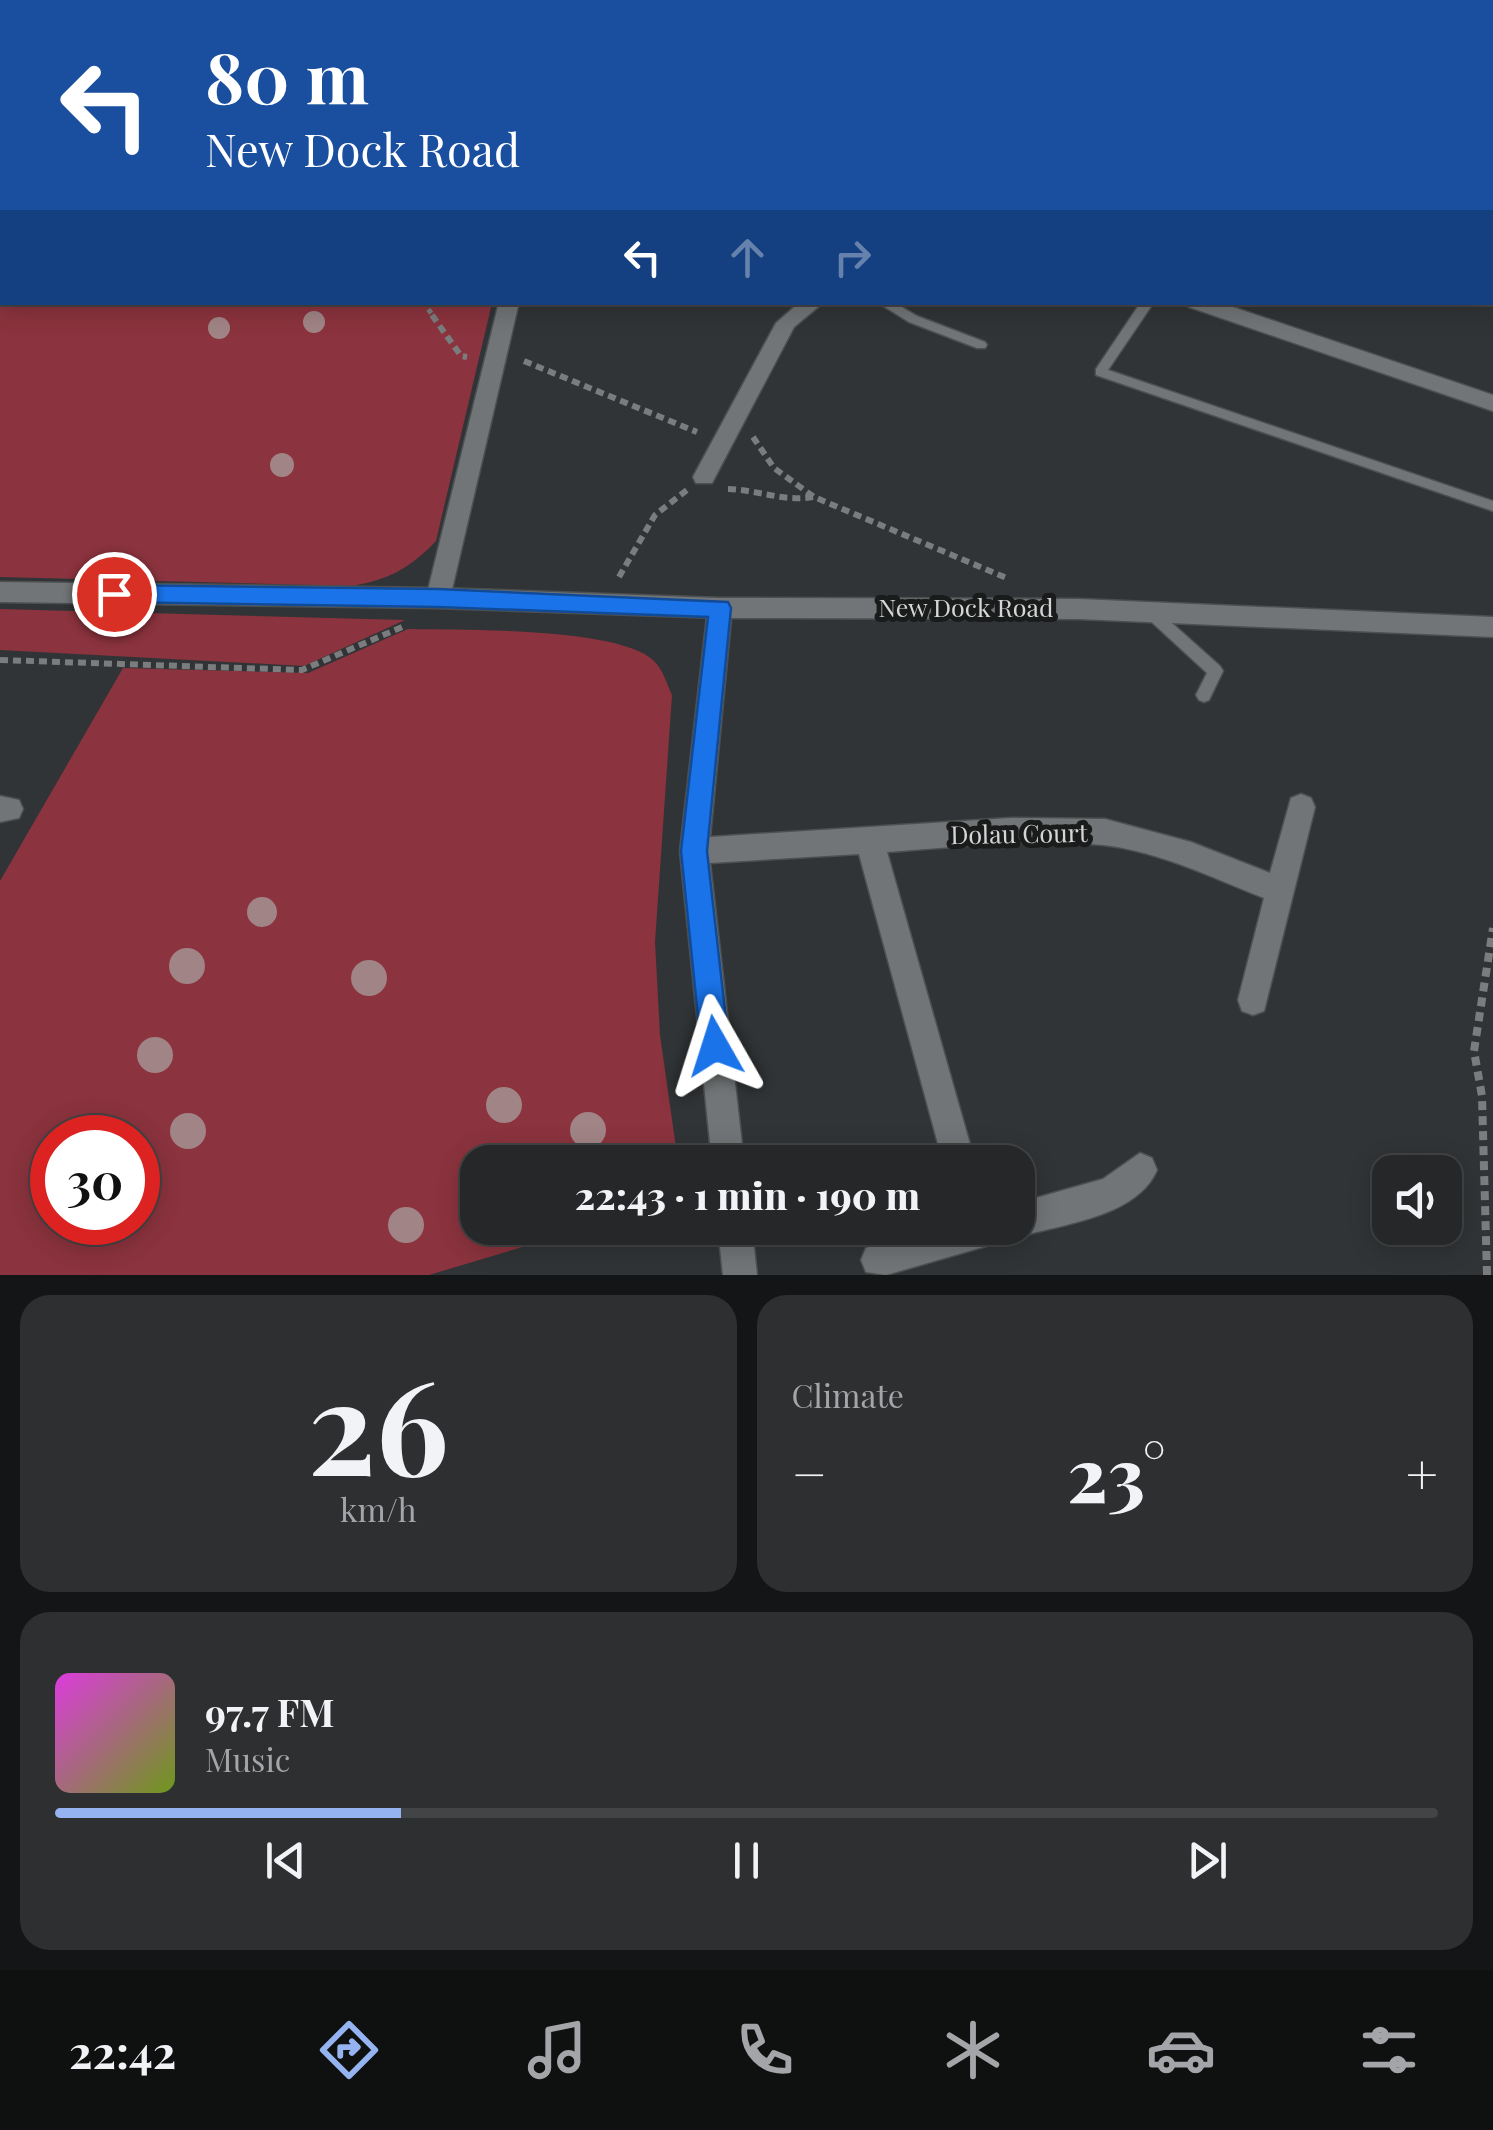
<!DOCTYPE html>
<meta charset="utf-8">
<style>
body{margin:0;font-family:"Playfair Display",serif;background:#2d2f30;color:#f1f3f6;height:100vh;display:flex;flex-direction:column;font-size:38px;white-space:nowrap}
*{box-sizing:border-box;margin:0}
p{font-size:32px;color:#a3a5a8}
.icon{flex:none;width:55px;height:55px;fill:none;stroke:currentColor;stroke-width:2;stroke-linecap:round;stroke-linejoin:round}
.map{position:relative;height:1275px;overflow:hidden}
.details{display:flex;flex-direction:column;gap:20px;padding:20px;background:#141516;flex:1}
.details>*{flex:none}
.guide{position:absolute;left:0px;top:0px;width:1495px;height:305px;box-shadow:0 5px 25px #0003,0 0 0 2px #424445;background:#1a4fa0;color:#fff;overflow:hidden}
.tools{position:absolute;left:1372px;top:1155px;display:grid;gap:20px}
.tools a{display:grid;place-items:center;width:90px;height:90px;border-radius:20px;background:#252728;box-shadow:0 5px 25px #0003,0 0 0 2px #424445;font-size:50px}
.speed{position:absolute;left:30px;top:1115px;display:flex;gap:20px;font-size:50px;font-weight:700;text-align:center}
.speed>*{display:grid;place-content:center;width:130px;height:130px;border-radius:50%;background:#252728;box-shadow:0 5px 25px #0003,0 0 0 2px #424445;line-height:1}
.speed .limit{border:15px solid #d22;background:#fff;color:#111}
.pin{position:absolute;display:grid;place-items:center;width:85px;height:85px;color:#fff;margin:-42px;border:5px solid #fff;border-radius:50%;box-shadow:0 2px 10px #0007}
.me{position:absolute;width:110px;margin:-55px;rotate:354deg;stroke-linejoin:round;filter:drop-shadow(0 0 8px #0008)}
.turn{display:flex;align-items:center;gap:35px;height:210px;padding:0 40px;font-size:45px}
.turn .icon{width:130px;height:130px;stroke-width:2.5}
.turn b{display:block;font-size:70px;line-height:85px}
.lanes{display:flex;align-items:center;height:95px;padding:0 40px;background:#0003;justify-content:center;gap:50px;direction:ltr}
.lanes .off{opacity:.35}
.big{font-size:75px;font-weight:800;line-height:1.1}
.details .widget{flex:1;display:flex;flex-direction:column;justify-content:center;gap:15px;min-width:0;padding:0 35px;border-radius:30px;background:#2d2f30}
.details .dial{align-items:center;gap:0}
.dial b{font-size:130px;line-height:1}
.song{display:flex;align-items:center;gap:30px}
.cover{width:120px;height:120px;border-radius:15px;background:linear-gradient(135deg,hsl(300 70% 55%),hsl(80 70% 35%))}
.played{height:10px;border-radius:5px;background:linear-gradient(90deg,#95b2f1 25%,#424445 25%)}
.keys{display:flex;justify-content:space-around;direction:ltr}
.heat{display:flex;justify-content:space-between;align-items:center;font-size:55px;direction:ltr}
.details .tiles{flex:1;display:grid;gap:20px;grid-template-columns:1fr 1fr}
.widget:last-child{grid-column:span 2}
.trip{position:absolute;left:460px;top:1145px;width:575px;height:100px;border-radius:30px;background:#252728;box-shadow:0 5px 25px #0003,0 0 0 2px #424445;font-weight:800;line-height:100px;text-align:center}
.tabs{display:flex;height:160px;justify-content:space-around;align-items:center;background:#0f1010;color:#a3a5a8}
.tabs .icon{width:70px;height:70px}
.tabs .current{color:#95b2f1}
.tabs b{font-size:45px;color:#f1f3f6}
.map>svg:first-child{display:block}
.green{fill:#8b333e;fill-rule:evenodd}
.lines{fill:none;stroke-linecap:round;stroke-linejoin:round}
.lane-casing{stroke:#4d5051;stroke-width:3}
.street-casing{stroke:#4d5051;stroke-width:3}
.secondary-casing{stroke:#4d5051;stroke-width:3}
.path-far2{stroke:#7a7c7e;stroke-width:5;stroke-dasharray:5 4;stroke-linecap:butt}
.path-far1{stroke:#7a7c7e;stroke-width:6;stroke-dasharray:8 5;stroke-linecap:butt}
.path{stroke:#7a7c7e;stroke-width:8;stroke-dasharray:9 6;stroke-linecap:butt}
.lane{fill:#727577;fill-rule:evenodd}
.street{fill:#727577;fill-rule:evenodd}
.secondary{fill:#727577;fill-rule:evenodd}
.tree{fill:#a18486}
.wall{fill:#195268}
.route{fill:#1a73e8;stroke:#114b97;stroke-width:2.5}
.labels{text-anchor:middle;stroke-width:10;stroke-linejoin:round;paint-order:stroke}
.street-label{font-size:25px;fill:#d3d5d6;stroke:#1a1c1c}
</style>
<div class="map">
<svg width="1493" height="1275" viewBox="0 0 1493 1275">
<rect width="100%" height="100%" fill="#313436"/>
<!-- green -->
<g class="green">
<path d="M0 0H271L2 2V302L492 303 436 541C410 568 389 580 351 586L0 577Z"/>
<polygon points="0,609 405,620 304,666 0,650"/>
<path d="M408 629C458 630 621 627 654 661 663 670 667 684 672 695L655 942 660 1035 678 1162H478V1228H586L429 1275H0V881L123 668 308 673ZM52 1138H138V1222H52Z"/>
</g>
<g class="lines">
<!-- lane casing -->
<g class="lane-casing">
<g id="lane">
<polygon points="832,0 844,0 841,2 831,2"/>
<polygon points="1464,0 1474,0 1474,2 1465,2"/>
<rect x="1492" y="286" width="1" height="8"/>
<polygon points="877,302 893,302 917,316 985,342 987,345 985,348 977,348 909,322"/>
<polygon points="1141,302 1154,302 1108,370 1493,501 1493,511 1096,375 1096,369"/>
<polygon points="1149,605 1154,607 1220,666 1223,671 1209,700 1204,702 1199,700 1196,695 1207,673 1144,615 1142,611 1144,607"/>
</g>
</g>
<!-- street casing -->
<g class="street-casing">
<g id="street">
<polygon points="1301,0 1320,0 1322,2 1303,2"/>
<rect x="1492" y="58" width="1" height="11"/>
<polygon points="499,302 519,302 450,598 447,605 429,605 426,598"/>
<polygon points="800,302 824,302 794,327 712,483 696,483 693,477 776,323"/>
<polygon points="1186,302 1218,302 1493,395 1493,411 1189,307"/>
<path d="M720 598 729 601 732 608 710 837 1011 818 1105 819 1191 842 1270 873 1291 798 1301 794 1311 798 1315 807 1264 1011 1253 1015 1242 1011 1238 1000 1264 898C1213 878 1158 851 1103 845 1032 838 958 847 887 852L975 1162H943L859 854 710 863 744 1162H712L680 851 708 608 711 601Z"/>
<polygon points="0,796 19,800 23,809 19,818 0,822"/>
<path d="M1140 1153 1152 1158 1157 1170C1137 1217 1062 1224 1018 1237L1006 1231 1002 1240 990 1245 886 1275 866 1272 861 1260 866 1248 932 1228H1018V1203L1103 1179Z"/>
<polygon points="718,1228 752,1228 757,1275 723,1275"/>
</g>
</g>
<!-- secondary casing -->
<g class="secondary-casing">
<polygon id="secondary" points="0,582 438,588 720,598 1079,599 1493,617 1493,637 1079,619 720,618 438,608 0,602"/>
</g>
<!-- path-far2 -->
<g class="path-far2">
<polyline points="0,183 2,179"/>
<polyline points="423,302 434,317"/>
</g>
<!-- path-far1 -->
<g class="path-far1">
<polyline points="432,315 461,356 467,357"/>
<polyline points="524,361 697,432"/>
<polyline points="753,437 774,468 814,497 1009,579"/>
<path d="M728 489C758 490 784 502 813 497"/>
<polyline points="619,577 655,515 687,490"/>
<polyline points="0,660 302,670 402,627"/>
</g>
<!-- path -->
<polyline class="path" points="1487,1275 1482,1096 1474,1051 1493,928"/>
<!-- lane -->
<use href="#lane" class="lane"/>
<!-- street -->
<use href="#street" class="street"/>
<!-- secondary -->
<use href="#secondary" class="secondary"/>
</g>
<!-- trees -->
<g class="tree">
<circle cx="314" cy="322" r="11"/>
<circle cx="219" cy="328" r="11"/>
<circle cx="282" cy="465" r="12"/>
<circle cx="262" cy="912" r="15"/>
<circle cx="187" cy="966" r="18"/>
<circle cx="369" cy="978" r="18"/>
<circle cx="155" cy="1055" r="18"/>
<circle cx="504" cy="1105" r="18"/>
<circle cx="588" cy="1130" r="18"/>
<circle cx="188" cy="1131" r="18"/>
<circle cx="406" cy="1225" r="18"/>
</g>
<!-- wall -->
<polygon class="wall" points="12,0 52,0 47,2 28,2"/>
<!-- route -->
<polygon class="route" points="114,585 438,589 728,602 731,608 707,851 729,1046 725,1056 715,1060 705,1056 701,1046 681,851 708,617 438,607 114,602 102,594"/>
<g class="labels">
<!-- street labels -->
<g class="street-label">
<text x="966" y="617">New Dock Road</text>
<text transform="translate(1019 834) rotate(-1)" y="9">Dolau Court</text>
</g>
</g>
</svg>
<div class="tools">
<a><svg class="icon" aria-label="sound" viewBox="0 0 24 24"><path d="M4 9h4l5-4v14l-5-4H4zM17 9q2 3 0 6"/></svg></a>
</div>
<div class="speed"><div class="limit">30</div></div>
<div class="pin" style="left:114px;top:594px;background:#d93025"><svg class="icon" aria-label="arrive" viewBox="0 0 24 24"><path d="M6 21V4h12l-3 4 3 4H6"/></svg></div>
<svg class="me" style="left:715px;top:1046px" viewBox="-20 -20 40 40"><path d="M0-17L14 15 0 8-14 15z" fill="#1a73e8" stroke="#fff" stroke-width="4"/></svg>
<div class="trip">22:43 · 1 min · 190 m</div>
<div class="guide">
<div class="turn"><svg class="icon" aria-label="left" viewBox="0 0 24 24"><path d="M17 20v-9H6M10 6l-5 5 5 5"/></svg><div><b>80 m</b>New Dock Road</div></div>
<div class="lanes"><svg class="icon" aria-label="left" viewBox="0 0 24 24"><path d="M17 20v-9H6M10 6l-5 5 5 5"/></svg><svg class="icon off" aria-label="ahead" viewBox="0 0 24 24"><path d="M12 20V5M6 11l6-6 6 6"/></svg><svg class="icon off" aria-label="right" viewBox="0 0 24 24"><path d="M7 20v-9h11M14 6l5 5-5 5"/></svg></div>
</div>
</div>
<section class="details">
<div class="tiles">
<div class="widget dial"><b>26</b><p>km/h</p></div>
<div class="widget"><p>Climate</p>
<div class="heat"><a>−</a><b class="big">23°</b><a>+</a></div>
</div>
<div class="widget">
<div class="song"><i class="cover"></i><div><b>97.7 FM</b><p>Music</p></div></div>
<div class="played"></div>
<div class="keys"><svg class="icon" aria-label="previous" viewBox="0 0 24 24"><path d="M18 5L8 12l10 7zM5 5v14"/></svg><svg class="icon" aria-label="pause" viewBox="0 0 24 24"><path d="M8 5v14M16 5v14"/></svg><svg class="icon" aria-label="next" viewBox="0 0 24 24"><path d="M6 5l10 7-10 7zM19 5v14"/></svg></div>
</div>
</div>
</section>
<nav class="tabs">
<b>22:42</b>
<svg class="icon current" aria-label="directions" viewBox="0 0 24 24"><path d="M12 3l9 9-9 9-9-9zM9 14v-3h6M13 9l2 2-2 2"/></svg>
<svg class="icon" aria-label="music" viewBox="0 0 24 24"><path d="M9 18V5l10-2v13"/><circle cx="6" cy="18" r="3"/><circle cx="16" cy="16" r="3"/></svg>
<svg class="icon" aria-label="phone" viewBox="0 0 24 24"><path d="M5 4h4l2 5-3 2q2 4 5 5l2-3 5 2v4C11 20 4 13 5 4z"/></svg>
<svg class="icon" aria-label="climate" viewBox="0 0 24 24"><path d="M12 3v18M4 7l16 10M4 17L20 7"/></svg>
<svg class="icon" aria-label="car" viewBox="0 0 24 24"><path d="M5 17H2v-5l4-1 3-4h7l3 4 3 1v5h-3M9 17h6M6 11h13"/><circle cx="7" cy="17" r="2"/><circle cx="17" cy="17" r="2"/></svg>
<svg class="icon" aria-label="filters" viewBox="0 0 24 24"><path d="M4 7h16M4 17h16"/><circle cx="9" cy="7" r="2"/><circle cx="15" cy="17" r="2"/></svg>
</nav>
